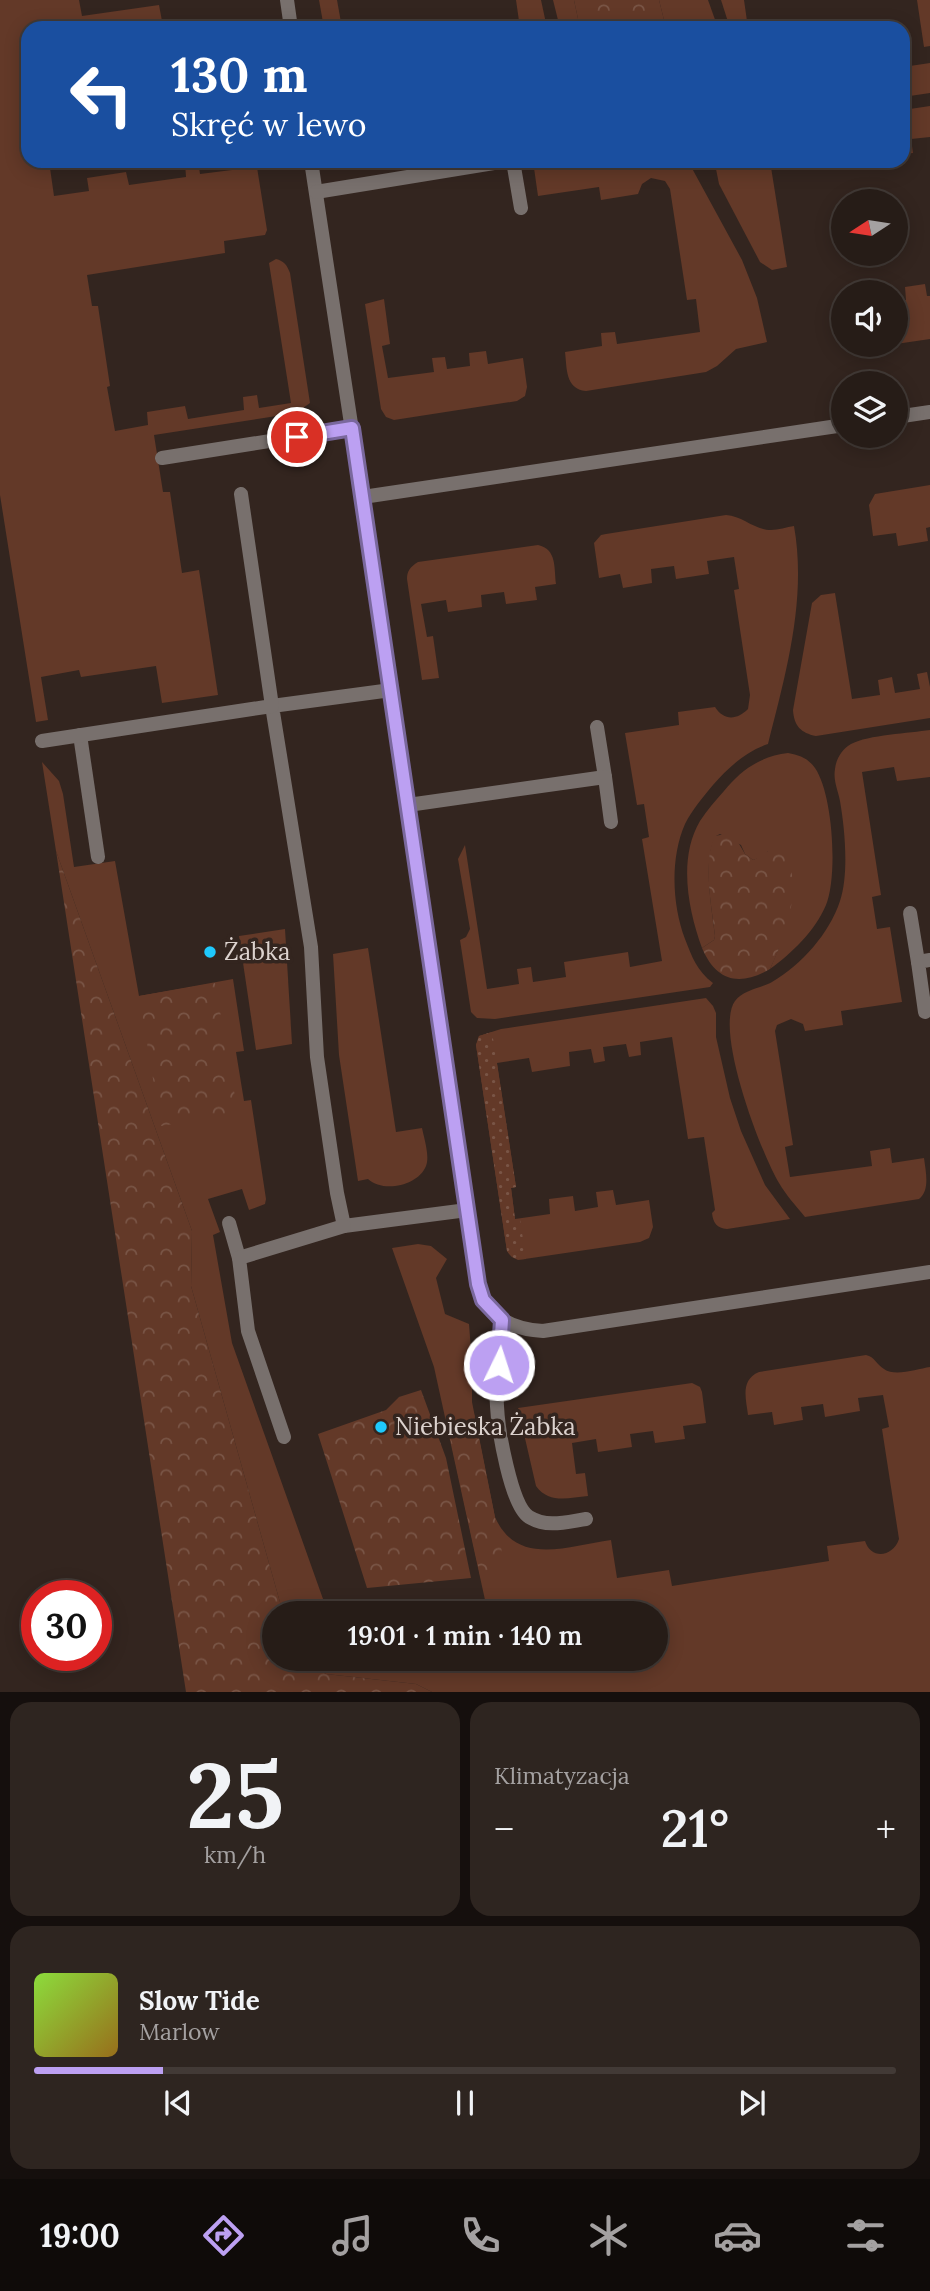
<!DOCTYPE html>
<html lang="pl">
<meta charset="utf-8">
<style>
body{margin:0;font-family:Lora,serif;background:#2e2520;color:#f1f3f6;height:100vh;display:flex;flex-direction:column;font-size:26px;white-space:nowrap}
*{box-sizing:border-box;margin:0}
p{font-size:23px;color:#a4a1a1}
.icon{flex:none;width:38px;height:38px;fill:none;stroke:currentColor;stroke-width:2;stroke-linecap:round;stroke-linejoin:round}
.map{position:relative;height:1692px;overflow:hidden}
.panel{display:flex;flex-direction:column;gap:10px;padding:10px;background:#150f0d;flex:1}
.panel>*{flex:none}
.top-card{position:absolute;left:21px;top:21px;width:889px;height:147px;border-radius:21px;box-shadow:0 4px 18px #0003,0 0 0 2px #423a36;background:#1a4fa0;color:#fff;overflow:hidden}
.needle{width:46px;rotate:258deg}
.buttons{position:absolute;left:831px;top:189px;display:grid;gap:14px}
.buttons a{display:grid;place-items:center;width:77px;height:77px;border-radius:50%;background:#261c17;box-shadow:0 4px 18px #0003,0 0 0 2px #423a36;font-size:35px}
.speed{position:absolute;left:21px;top:1580px;display:flex;gap:14px;font-size:35px;font-weight:700;text-align:center}
.speed>*{display:grid;place-content:center;width:91px;height:91px;border-radius:50%;background:#261c17;box-shadow:0 4px 18px #0003,0 0 0 2px #423a36;line-height:1}
.speed .limit{border:10px solid #d22;background:#fff;color:#111}
.pin{position:absolute;display:grid;place-items:center;width:60px;height:60px;color:#fff;margin:-30px;border:4px solid #fff;border-radius:50%;box-shadow:0 2px 7px #0007}
.me{position:absolute;width:77px;margin:-38px;rotate:4deg;stroke-linejoin:round;filter:drop-shadow(0 0 5px #0008)}
.turn{display:flex;align-items:center;gap:24px;height:147px;padding:0 35px;font-size:32px}
.turn .icon{width:91px;height:91px;stroke-width:2.5}
.turn b{display:block;font-size:49px;line-height:60px}
.big{font-size:52px;font-weight:600;line-height:1.1}
.panel .widget{flex:1;display:flex;flex-direction:column;justify-content:center;gap:10px;min-width:0;padding:0 24px;border-radius:21px;background:#2e2520}
.panel .dial{align-items:center;gap:0}
.dial b{font-size:91px;line-height:1}
.song{display:flex;align-items:center;gap:21px}
.cover{width:84px;height:84px;border-radius:10px;background:linear-gradient(135deg,hsl(90 70% 55%),hsl(40 70% 35%))}
.played{height:7px;border-radius:4px;background:linear-gradient(90deg,#bca0f2 15%,#423a36 15%)}
.keys{display:flex;justify-content:space-around;direction:ltr}
.heat{display:flex;justify-content:space-between;align-items:center;font-size:38px;direction:ltr}
.panel .tiles{flex:1;display:grid;gap:10px;grid-template-columns:1fr 1fr}
.widget:last-child{grid-column:span 2}
.trip{position:absolute;left:262px;top:1601px;width:406px;height:70px;border-radius:35px;background:#261c17;box-shadow:0 4px 18px #0003,0 0 0 2px #423a36;font-weight:600;line-height:70px;text-align:center}
.menu{display:flex;height:112px;justify-content:space-around;align-items:center;background:#0f0b09;color:#a4a1a1}
.menu .icon{width:49px;height:49px}
.menu .current{color:#bca0f2}
.menu b{font-size:32px;color:#f1f3f6}
.map>svg:first-child{display:block}
.grass{fill:#633928}
.forest{fill:url(#forest-crowns)}
.garden{fill:url(#garden-dots)}
.lines{fill:none;stroke-linecap:round;stroke-linejoin:round}
.street{stroke:#78706d;stroke-width:14}
.route-casing{stroke:#7a689d;stroke-width:18}
.route{stroke:#bca0f2;stroke-width:12}
.poi-dot{fill:#1fc9fd;stroke:#33251f;stroke-width:2.5}
.labels{text-anchor:middle;stroke-width:7;stroke-linejoin:round;paint-order:stroke}
.poi-label{font-size:24px;fill:#dcd2ce;stroke:#33251f;text-anchor:start}
</style>
<div class="map">
<svg width="930" height="1693" viewBox="0 0 930 1693">
<defs>
<pattern id="forest-crowns" width="20" height="18" patternUnits="userSpaceOnUse" patternTransform="scale(1.75)"><rect width="20" height="18" fill="#633928"/><path d="M2 6a3 3 0 1 1 6 0M12 15a3 3 0 1 1 6 0" fill="none" stroke="#795546"/></pattern>
<pattern id="garden-dots" width="8" height="8" patternUnits="userSpaceOnUse" patternTransform="scale(1.75)"><rect width="8" height="8" fill="#633928"/><path d="M2 2h.1M6 6h.1" fill="none" stroke="#795546" stroke-width="1.8" stroke-linecap="round"/></pattern>
</defs>
<rect width="100%" height="100%" fill="#33251f"/>
<!-- grass -->
<g class="grass">
<path d="M0 0H79L82 16 159 5 162 21 116 28H28L26 42 28 161H49L54 196 89 191 87 178 126 172 129 185 186 177 185 163 198 161 200 174 232 170 231 161H256L267 230 265 235 224 241 225 253 87 275 92 306H98L110 386 107 387 115 431 148 425 147 412 185 406 188 419 244 410 243 397 257 395 259 408 291 403 269 263 276 259C284 261 287 265 290 273L310 403 296 413 154 435 163 492H170L182 573 199 570 218 695 162 703 156 666 81 677 79 670 41 677 48 720 36 722 0 495Z"/>
<polygon points="319,0 337,0 342,28 324,28"/>
<polygon points="516,0 541,0 547,28 520,28"/>
<polygon points="553,0 574,0 580,28 560,28"/>
<polygon points="659,0 708,0 718,28 666,28"/>
<polygon points="721,0 744,0 748,28 730,28"/>
<polygon points="917,0 930,0 930,46 924,47"/>
<polygon points="930,63 930,93 903,97 903,67"/>
<polygon points="930,106 930,137 911,139 913,153 903,154 903,110"/>
<path d="M533 161H688L742 260 757 298 767 342 736 349 717 366 706 372 586 391C565 389 567 368 565 352L602 346 601 333 615 332 617 344 700 332 696 299 687 300 670 189 665 181 651 178 642 184 638 194 601 200 599 187 538 196Z"/>
<polygon points="718,161 770,161 787,267 772,270 760,262 719,184 716,169"/>
<polygon points="925,284 927,296 930,296 930,339 896,344 896,302 906,300 905,287"/>
<polygon points="384,299 390,344 382,346 388,378 434,372 432,358 445,357 447,369 470,366 469,353 486,351 488,364 523,358 527,387 525,396 517,401 394,420 386,417 381,409 365,304"/>
<polygon points="930,485 930,527 926,528 928,541 898,546 896,533 873,536 869,505 875,494"/>
<path d="M726 515C743 516 754 530 771 530 778 530 787 527 794 526 807 599 786 673 768 744 746 751 728 768 713 785 703 797 692 810 685 824 670 858 672 905 685 939 692 957 697 971 713 983L710 987 495 1019 477 1018 471 1012 460 940 466 937 470 929 458 859 465 845 487 989 519 984 517 969 531 967 533 982 566 977 564 962 628 952 630 967 662 961 642 839 649 837 644 804 637 805 625 733 679 725 678 712 715 707C724 721 737 720 748 709L750 695 734 590 739 589 734 557 707 561 709 574 676 579 674 566 651 569 652 583 623 588 620 574 599 578 594 543 601 535 606 534Z"/>
<path d="M538 545C557 549 554 568 556 584L535 587 537 600 506 604 504 592 481 595 482 607 448 612 446 600 421 604 427 637 433 636 439 678 422 680 407 579C407 571 410 567 418 562Z"/>
<path d="M835 593 852 699 880 695 878 680 892 677 895 693 920 689 917 674 927 672 930 687V718L816 736C801 733 794 726 793 710L812 603 821 595Z"/>
<path d="M930 730V777L897 781 894 767 862 772 881 895 872 897 877 929 890 927 902 1002 841 1011 843 1025 805 1031 803 1024 791 1019 777 1025 775 1031 793 1145 785 1147 790 1177 872 1166 870 1151 890 1148 892 1163 924 1158C926 1173 930 1190 919 1199L805 1217C796 1206 786 1195 779 1183 761 1153 714 1030 735 1001 743 990 761 988 772 982 802 964 829 934 840 901 849 874 845 830 840 801 838 790 833 781 835 769 836 759 842 749 851 744 868 735 910 733 930 730Z"/>
<path d="M788 753C799 755 808 758 815 768 833 794 838 876 826 905 815 931 792 953 770 969L779 948 768 851 762 857 753 860 745 854 741 845 720 834 716 836C702 859 712 909 715 936L714 940 702 948C688 910 678 858 700 821 707 810 716 800 724 791 741 770 761 756 788 753Z"/>
<polygon points="42,762 59,781 63,794 74,867 115,861 139,996 233,979 244,1051 236,1052 244,1101 251,1100 266,1199 265,1204 249,1210 242,1189 208,1199 220,1232 213,1235 232,1343 328,1613 283,1613 191,1286 192,1231 56,851"/>
<polygon points="285,929 292,1044 256,1050 239,936"/>
<path d="M368 948 396 1132 422 1128C424 1138 430 1156 426 1166 418 1186 383 1193 368 1179L358 1181 339 1055 333 954Z"/>
<path d="M706 998 713 1006 716 1013V1037L730 1098 741 1131 765 1185 790 1219 727 1229C717 1228 713 1223 712 1213L715 1210 704 1137 688 1139 672 1037 640 1042 641 1055 629 1057 626 1044 603 1047 605 1061 594 1063 591 1049 569 1052 570 1066 532 1072 529 1058 497 1063 516 1187 511 1188 515 1219 550 1214 549 1199 573 1196 575 1211 598 1207 596 1192 613 1190 616 1205 649 1200 653 1227 649 1238 640 1242 518 1260 512 1257 507 1251 476 1045 479 1036 501 1029Z"/>
<path d="M418 1244 431 1246 447 1259 436 1278 445 1314 469 1324 472 1363V1402L495 1517C517 1567 568 1546 611 1540L617 1578 669 1570 672 1586 829 1561 827 1546 865 1541C871 1560 893 1557 899 1539L882 1429 889 1427 883 1395 858 1398 860 1411 825 1417 823 1404 801 1407 803 1420 774 1425 772 1412 748 1415C746 1399 740 1380 759 1372L866 1355C875 1357 876 1364 884 1369 895 1377 917 1369 930 1367V1692H432L416 1684 326 1674 299 1659H656V1614L423 1613 487 1609 434 1367 392 1248Z"/>
<path d="M692 1383 700 1387 702 1392 706 1423 683 1426 685 1439 655 1443 653 1431 630 1434 632 1447 598 1452 596 1439 572 1443 576 1474 585 1473 588 1496C568 1498 549 1504 536 1486L518 1408Z"/>
</g>
<!-- forest -->
<g class="forest">
<polygon points="574,0 659,0 666,28 580,28"/>
<path d="M725 834 735 837 745 854 753 860C764 856 771 845 783 847 804 884 787 934 770 969 739 987 716 981 702 948L714 940 715 936C712 908 702 861 715 836Z"/>
<polygon points="56,851 192,1231 191,1286 283,1613 275,1614 275,1659 299,1659 326,1674 416,1684 432,1692 186,1692"/>
<polygon points="215,983 238,1113 161,1126 139,996"/>
<polygon points="421,1390 446,1458 471,1578 367,1588 318,1434 386,1410 399,1397"/>
<polygon points="474,1414 505,1567 491,1577 480,1575 446,1419 459,1421"/>
</g>
<!-- garden -->
<path class="garden" d="M492 1032 516 1187 511 1188 515 1219H520L526 1259C517 1260 512 1259 507 1251L476 1045 479 1036Z"/>
<g class="lines">
<!-- street -->
<g class="street">
<polyline points="287,0 291,28"/>
<path d="M311 161 385 647 478 1284C489 1317 509 1329 543 1331L930 1272"/>
<polyline points="513,161 521,208"/>
<polyline points="316,192 506,161"/>
<polyline points="896,417 930,412"/>
<polyline points="162,458 352,428"/>
<polyline points="363,497 844,425"/>
<polyline points="391,690 272,706 311,947 317,1057 337,1193 344,1226 467,1210"/>
<polyline points="597,727 605,777"/>
<polyline points="80,735 98,857"/>
<polyline points="42,741 272,706 241,494"/>
<polyline points="408,805 605,777 611,822"/>
<polyline points="910,913 918,962"/>
<polyline points="925,1012 918,962 930,960"/>
<polyline points="229,1223 239,1258"/>
<path d="M502 1320C499 1348 495 1378 497 1406 498 1429 511 1506 529 1517 547 1528 566 1522 586 1519"/>
<polyline points="284,1437 248,1331 239,1258 344,1226"/>
</g>
</g>
<g class="lines">
<!-- route casing -->
<g class="route-casing">
<polyline id="route" points="297,437 352,428 478,1284 483,1300 502,1320 499,1365"/>
</g>
<!-- route -->
<use href="#route" class="route"/>
</g>
<!-- markers -->
<g class="poi-dot">
<circle cx="210" cy="952" r="7"/>
<circle cx="381" cy="1427" r="7"/>
</g>
<g class="labels">
<!-- poi labels -->
<g class="poi-label">
<text x="224" y="960">Żabka</text>
<text x="395" y="1435">Niebieska Żabka</text>
</g>
</g>
</svg>
<div class="buttons">
<a><svg class="needle" viewBox="-14 -14 28 28"><path d="M0-13l5 13h-10z" fill="#e53935"/><path d="M0 13l5-13h-10z" fill="#a4a1a1"/></svg></a>
<a><svg class="icon" aria-label="sound" viewBox="0 0 24 24"><path d="M4 9h4l5-4v14l-5-4H4zM17 9q2 3 0 6"/></svg></a>
<a><svg class="icon" aria-label="layers" viewBox="0 0 24 24"><path d="M12 4l9 5-9 5-9-5zM3 14l9 5 9-5"/></svg></a>
</div>
<div class="speed"><div class="limit">30</div></div>
<div class="pin" style="left:297px;top:437px;background:#d93025"><svg class="icon" aria-label="arrive" viewBox="0 0 24 24"><path d="M6 21V4h12l-3 4 3 4H6"/></svg></div>
<svg class="me" style="left:499px;top:1365px" viewBox="-20 -20 40 40"><circle r="17" fill="#bca0f2" stroke="#fff" stroke-width="3"/><path d="M0-11L8 9 0 5-8 9z" fill="#fff"/></svg>
<div class="trip">19:01 · 1 min · 140 m</div>
<div class="top-card">
<div class="turn"><svg class="icon" aria-label="left" viewBox="0 0 24 24"><path d="M17 20v-9H6M10 6l-5 5 5 5"/></svg><div><b>130 m</b>Skręć w lewo</div></div>
</div>
</div>
<section class="panel">
<div class="tiles">
<div class="widget dial"><b>25</b><p>km/h</p></div>
<div class="widget"><p>Klimatyzacja</p>
<div class="heat"><a>−</a><b class="big">21°</b><a>+</a></div>
</div>
<div class="widget">
<div class="song"><i class="cover"></i><div><b>Slow Tide</b><p>Marlow</p></div></div>
<div class="played"></div>
<div class="keys"><svg class="icon" aria-label="previous" viewBox="0 0 24 24"><path d="M18 5L8 12l10 7zM5 5v14"/></svg><svg class="icon" aria-label="pause" viewBox="0 0 24 24"><path d="M8 5v14M16 5v14"/></svg><svg class="icon" aria-label="next" viewBox="0 0 24 24"><path d="M6 5l10 7-10 7zM19 5v14"/></svg></div>
</div>
</div>
</section>
<nav class="menu">
<b>19:00</b>
<svg class="icon current" aria-label="directions" viewBox="0 0 24 24"><path d="M12 3l9 9-9 9-9-9zM9 14v-3h6M13 9l2 2-2 2"/></svg>
<svg class="icon" aria-label="music" viewBox="0 0 24 24"><path d="M9 18V5l10-2v13"/><circle cx="6" cy="18" r="3"/><circle cx="16" cy="16" r="3"/></svg>
<svg class="icon" aria-label="phone" viewBox="0 0 24 24"><path d="M5 4h4l2 5-3 2q2 4 5 5l2-3 5 2v4C11 20 4 13 5 4z"/></svg>
<svg class="icon" aria-label="climate" viewBox="0 0 24 24"><path d="M12 3v18M4 7l16 10M4 17L20 7"/></svg>
<svg class="icon" aria-label="car" viewBox="0 0 24 24"><path d="M5 17H2v-5l4-1 3-4h7l3 4 3 1v5h-3M9 17h6M6 11h13"/><circle cx="7" cy="17" r="2"/><circle cx="17" cy="17" r="2"/></svg>
<svg class="icon" aria-label="filters" viewBox="0 0 24 24"><path d="M4 7h16M4 17h16"/><circle cx="9" cy="7" r="2"/><circle cx="15" cy="17" r="2"/></svg>
</nav>
